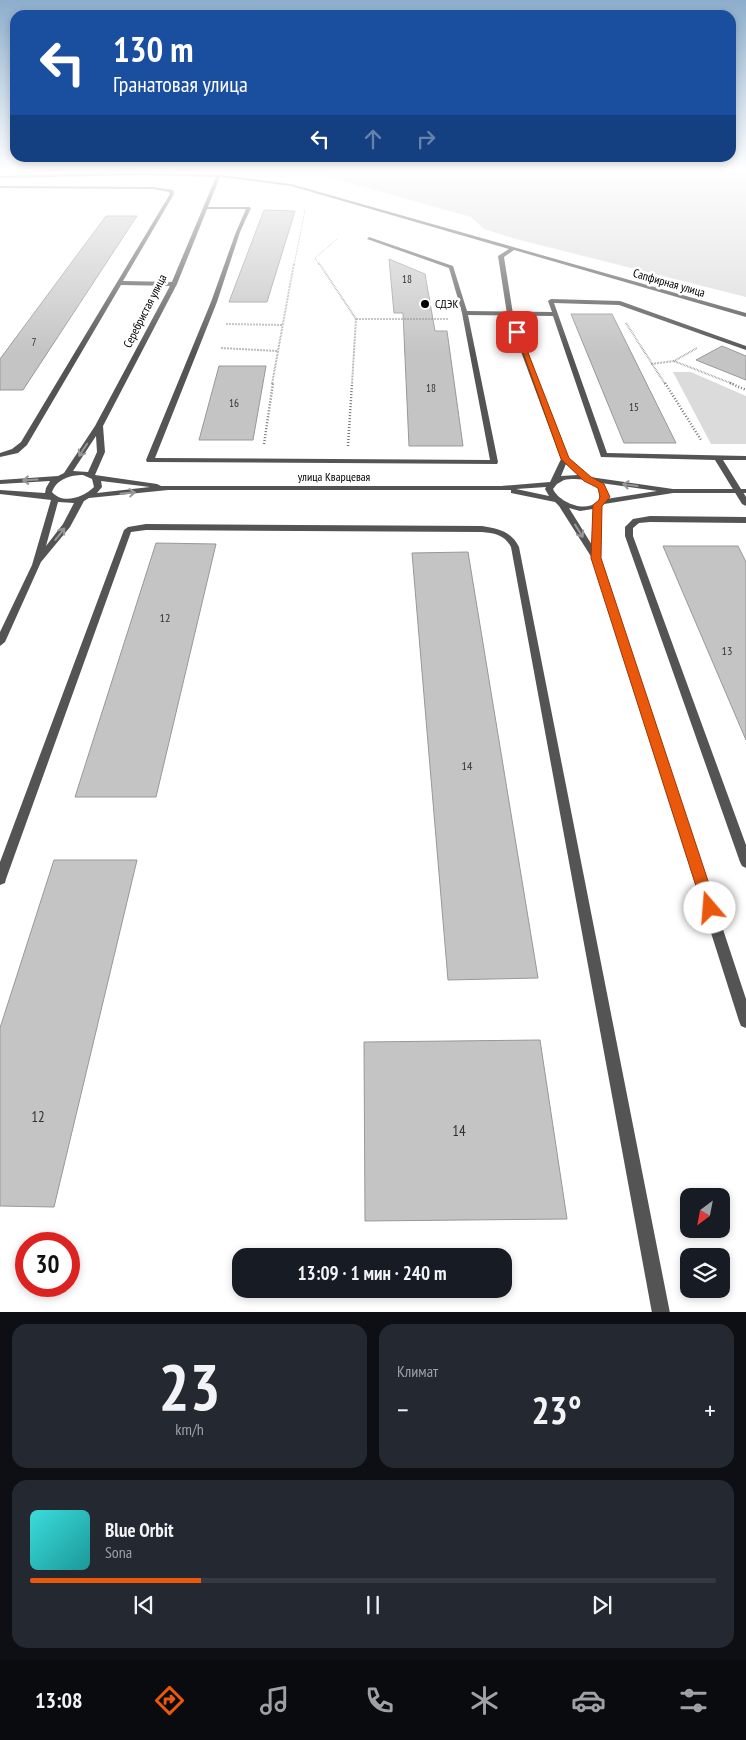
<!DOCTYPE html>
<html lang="ru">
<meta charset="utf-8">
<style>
body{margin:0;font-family:"PT Sans Narrow",sans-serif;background:#242831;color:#f1f3f6;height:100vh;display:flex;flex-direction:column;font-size:19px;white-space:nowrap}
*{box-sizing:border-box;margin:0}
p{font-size:16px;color:#9ea1a6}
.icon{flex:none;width:28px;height:28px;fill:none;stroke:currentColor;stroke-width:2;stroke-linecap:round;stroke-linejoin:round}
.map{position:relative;height:1312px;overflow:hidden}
.panel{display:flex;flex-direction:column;gap:12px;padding:12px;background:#0d0f14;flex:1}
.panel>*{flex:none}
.top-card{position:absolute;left:10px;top:10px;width:726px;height:152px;border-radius:15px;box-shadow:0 2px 8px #0003;background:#1a4fa0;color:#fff;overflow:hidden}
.needle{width:32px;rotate:212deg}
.fabs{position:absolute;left:680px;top:1188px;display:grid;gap:10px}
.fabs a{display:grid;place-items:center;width:50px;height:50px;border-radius:10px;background:#171b24;box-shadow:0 2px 8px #0003;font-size:25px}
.speed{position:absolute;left:15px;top:1232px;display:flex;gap:10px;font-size:25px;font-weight:700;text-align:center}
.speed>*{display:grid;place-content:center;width:65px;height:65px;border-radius:50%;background:#171b24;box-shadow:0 2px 8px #0003;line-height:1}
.speed .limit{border:8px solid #d22;background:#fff;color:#111}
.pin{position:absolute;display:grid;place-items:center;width:42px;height:42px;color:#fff;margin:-21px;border-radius:10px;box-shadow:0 2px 8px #0006}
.me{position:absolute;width:55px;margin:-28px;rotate:342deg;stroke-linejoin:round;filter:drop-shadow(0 0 4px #0008)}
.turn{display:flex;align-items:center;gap:18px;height:105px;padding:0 20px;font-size:22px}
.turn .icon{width:65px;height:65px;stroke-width:2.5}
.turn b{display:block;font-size:35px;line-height:42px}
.lanes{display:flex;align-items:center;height:48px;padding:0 20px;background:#0003;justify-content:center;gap:25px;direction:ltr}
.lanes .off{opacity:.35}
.big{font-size:38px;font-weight:600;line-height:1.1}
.panel .widget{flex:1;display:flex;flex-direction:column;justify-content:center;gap:8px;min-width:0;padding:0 18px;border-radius:15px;background:#242831}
.panel .dial{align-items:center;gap:0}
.dial b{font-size:65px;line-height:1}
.song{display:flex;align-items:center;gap:15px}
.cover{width:60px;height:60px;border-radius:8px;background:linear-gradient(135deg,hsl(180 70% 55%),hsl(180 70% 35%))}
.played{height:5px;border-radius:2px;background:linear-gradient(90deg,#ea580c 25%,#363941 25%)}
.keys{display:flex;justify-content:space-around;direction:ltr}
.heat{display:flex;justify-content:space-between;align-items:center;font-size:28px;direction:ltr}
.panel .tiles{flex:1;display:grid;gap:12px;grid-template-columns:1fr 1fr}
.widget:last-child{grid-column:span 2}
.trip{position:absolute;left:232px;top:1248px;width:280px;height:50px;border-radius:15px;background:#171b24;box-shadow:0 2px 8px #0003;font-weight:600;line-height:50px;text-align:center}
.menu{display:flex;height:80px;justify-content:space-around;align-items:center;background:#090b0e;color:#9ea1a6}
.menu .icon{width:35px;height:35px}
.menu .selected{color:#ea580c}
.menu b{font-size:22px;color:#f1f3f6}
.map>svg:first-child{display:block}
.green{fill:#dbdbdb}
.building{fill:#c4c4c4;stroke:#989898}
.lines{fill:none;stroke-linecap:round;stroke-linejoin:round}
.path-far2{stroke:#767676;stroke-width:1;stroke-dasharray:0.5 1;stroke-linecap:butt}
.path-far1{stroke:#767676;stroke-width:2;stroke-dasharray:0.5 1;stroke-linecap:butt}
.path{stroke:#767676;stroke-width:2.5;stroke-dasharray:1 2;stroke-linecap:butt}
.lane{fill:#545454;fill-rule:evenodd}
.street{fill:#545454;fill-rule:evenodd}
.oneway{stroke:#989898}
.route{fill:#ea580c;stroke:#983908}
.poi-dot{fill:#000;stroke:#fff;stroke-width:2}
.labels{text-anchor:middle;stroke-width:5;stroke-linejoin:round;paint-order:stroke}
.far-number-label{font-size:11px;fill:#313131}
.far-street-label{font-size:12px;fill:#000;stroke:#fff}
.far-poi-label{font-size:12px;fill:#000;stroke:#fff;text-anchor:start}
.number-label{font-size:12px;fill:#313131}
.near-number-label{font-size:15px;fill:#313131}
</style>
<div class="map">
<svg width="746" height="1313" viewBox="0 0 746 1313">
<rect width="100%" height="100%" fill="#fff"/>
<!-- green -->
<g class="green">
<polygon points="333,171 746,171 746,297 516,239 484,229 471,217 321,175"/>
<polygon points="673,372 691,372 746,396 746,444 711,444"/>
</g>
<!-- building -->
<g class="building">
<polygon points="264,210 295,211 267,302 229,302"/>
<polygon points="106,216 137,216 23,390 0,390 0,359"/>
<polygon points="389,259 425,274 435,331 447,331 463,446 409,446 403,313 394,313"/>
<polygon points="571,314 612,314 676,443 624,443"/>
<polygon points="722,346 746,356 746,380 696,360"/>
<polygon points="219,366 266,366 253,440 199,440"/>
<polygon points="156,543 216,544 156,797 75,797"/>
<polygon points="663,546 738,546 746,562 746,740"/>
<polygon points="468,552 538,978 448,980 412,553"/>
<polygon points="54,860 137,860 54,1207 0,1206 0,1028"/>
<polygon points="540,1040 567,1219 365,1221 364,1042"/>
</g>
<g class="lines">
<!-- path-far2 -->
<g class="path-far2">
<polyline points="294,265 305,210"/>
<polyline points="319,265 315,258 337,239"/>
</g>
<!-- path-far1 -->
<g class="path-far1">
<polyline points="319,263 356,319 352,384"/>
<polyline points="356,319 449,319"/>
<polyline points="626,323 665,384"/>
<polyline points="226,324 283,325"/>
<polyline points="221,348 277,351"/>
<polyline points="674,361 697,348"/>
<polyline points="651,364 674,361 733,384"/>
<polyline points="272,384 294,263"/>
</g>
<!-- path -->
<g class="path">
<polyline points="665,383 701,440"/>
<polyline points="730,383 746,390"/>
<polyline points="264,444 273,383"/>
<polyline points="348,446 352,383"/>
</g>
<!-- lane -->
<g class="lane">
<polygon points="0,186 153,187 173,190 174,194 123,281 174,282 177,284 174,286 121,285 27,445 18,453 0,457 0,453 12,449 21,442 170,194 169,192 153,189 0,188"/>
<polygon points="205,207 249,207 251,208 240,232 217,302 155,458 490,460 462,313 449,268 367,239 369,237 453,266 467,311 552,312 548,301 551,299 620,301 746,346 746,350 619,305 554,303 607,453 746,456 746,460 723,460 746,497 746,506 742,504 715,460 601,457 553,316 468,315 498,462 497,464 147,462 146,460 211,302 236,232 246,209 207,209"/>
<polygon points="650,516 746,517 746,523 650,522 639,523 633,528 633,536 746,845 746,868 742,866 740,862 625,536 625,527 633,519"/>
<path d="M146 524 482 526C499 529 511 531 519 547L670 1313H652L511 547C505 535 494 533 482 532L146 530 131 532 6 879 5 883 0 885V862L124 530 128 527Z"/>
</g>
<!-- street -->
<path class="street" d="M109 173 220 175 291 184 746 313V317L514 250 504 257 513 314 568 458 590 477 673 489H746V493H673L604 504 601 506 600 557 746 999V1028L741 1026 739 1021 592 558 559 506 555 502 511 493V490H168L89 498 84 501 70 527 41 562 5 642 0 646V632L32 565 51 500 0 494V490L45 493 46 488 50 481 0 484V480L58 476 64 473 95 426 171 284 216 177 146 175 0 178V176ZM220 177 291 186 509 249 498 256 507 314 561 459 551 480 550 482 501 486H161L157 484 95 475 105 452 103 426 177 284ZM96 436 97 452 88 472 73 471ZM566 464 578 475 561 476ZM83 475 92 479 94 487C84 497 63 505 52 492 57 479 70 475 83 475ZM564 480C575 478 594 478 599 491 600 495 600 499 597 502 584 513 559 502 553 489L557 484ZM101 481 150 487 97 493 102 487ZM601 483 657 491 606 499C609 493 606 488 601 483ZM546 487 545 489 549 496 516 489ZM58 502 74 503 63 524 46 546ZM569 508 580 511 593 509 592 545Z"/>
</g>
<!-- one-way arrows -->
<defs><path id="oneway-shaft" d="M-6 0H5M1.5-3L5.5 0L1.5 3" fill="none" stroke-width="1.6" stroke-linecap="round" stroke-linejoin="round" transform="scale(1.25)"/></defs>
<g class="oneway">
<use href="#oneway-shaft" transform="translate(83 450) rotate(123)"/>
<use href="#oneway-shaft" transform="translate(30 480) rotate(177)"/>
<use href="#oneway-shaft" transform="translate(630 485) rotate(-172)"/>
<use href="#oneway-shaft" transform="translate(128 493) rotate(-6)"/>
<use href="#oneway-shaft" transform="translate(579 531) rotate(58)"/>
<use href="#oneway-shaft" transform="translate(60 534) rotate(-52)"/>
</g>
<!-- sky -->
<linearGradient id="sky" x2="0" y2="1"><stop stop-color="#8cadcc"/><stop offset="0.48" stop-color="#fff"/><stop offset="1" stop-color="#fff" stop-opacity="0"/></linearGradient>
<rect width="746" height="354" fill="url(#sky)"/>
<!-- route -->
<polygon class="route" points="515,330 520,332 569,458 591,477 604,484 610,497 602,506 601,558 717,908 715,913 710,915 705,913 703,908 591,558 593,505 599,500 600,497 598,488 584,481 561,459"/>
<!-- markers -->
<circle class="poi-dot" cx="425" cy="304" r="5"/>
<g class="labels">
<!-- far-number labels -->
<g class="far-number-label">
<text x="407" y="283">18</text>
<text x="34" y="346">7</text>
<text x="431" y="392">18</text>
<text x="234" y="407">16</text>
<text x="634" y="411">15</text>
</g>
<!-- far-street labels -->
<g class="far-street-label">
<text transform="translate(669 283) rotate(16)" y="4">Сапфирная улица</text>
<text transform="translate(145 311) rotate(-63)" y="4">Серебристая улица</text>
<text x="334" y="481">улица Кварцевая</text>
</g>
<!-- far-poi labels -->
<g class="far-poi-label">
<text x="435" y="308">СДЭК</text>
</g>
<!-- number labels -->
<g class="number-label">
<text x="165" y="622">12</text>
<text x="727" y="655">13</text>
<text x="467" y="770">14</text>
</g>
<!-- near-number labels -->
<g class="near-number-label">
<text x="38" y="1122">12</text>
<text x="459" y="1136">14</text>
</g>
</g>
</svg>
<div class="fabs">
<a><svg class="needle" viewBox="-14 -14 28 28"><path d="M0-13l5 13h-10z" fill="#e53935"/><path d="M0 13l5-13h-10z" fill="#9ea1a6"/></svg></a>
<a><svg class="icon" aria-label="layers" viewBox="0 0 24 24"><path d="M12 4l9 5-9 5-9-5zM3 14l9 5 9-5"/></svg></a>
</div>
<div class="speed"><div class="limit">30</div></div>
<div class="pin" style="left:517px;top:332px;background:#d93025"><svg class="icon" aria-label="arrive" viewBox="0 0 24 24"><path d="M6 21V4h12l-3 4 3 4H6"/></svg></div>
<svg class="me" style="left:710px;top:908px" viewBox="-20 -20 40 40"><circle r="19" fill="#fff"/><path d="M0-13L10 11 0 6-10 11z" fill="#ea580c"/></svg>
<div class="trip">13:09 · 1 мин · 240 m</div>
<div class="top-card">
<div class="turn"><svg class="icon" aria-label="left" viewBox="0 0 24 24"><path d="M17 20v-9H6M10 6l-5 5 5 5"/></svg><div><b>130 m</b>Гранатовая улица</div></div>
<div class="lanes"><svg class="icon" aria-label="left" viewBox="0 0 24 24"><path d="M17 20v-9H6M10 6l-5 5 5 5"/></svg><svg class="icon off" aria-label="ahead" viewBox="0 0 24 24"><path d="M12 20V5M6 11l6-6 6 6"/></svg><svg class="icon off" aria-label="right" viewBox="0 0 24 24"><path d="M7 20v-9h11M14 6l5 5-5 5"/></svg></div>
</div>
</div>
<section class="panel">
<div class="tiles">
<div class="widget dial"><b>23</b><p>km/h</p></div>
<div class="widget"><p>Климат</p>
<div class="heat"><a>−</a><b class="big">23°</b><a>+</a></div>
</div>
<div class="widget">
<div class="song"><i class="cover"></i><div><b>Blue Orbit</b><p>Sona</p></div></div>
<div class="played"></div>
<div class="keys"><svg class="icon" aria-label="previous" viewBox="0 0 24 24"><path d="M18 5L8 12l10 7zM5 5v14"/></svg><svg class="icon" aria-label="pause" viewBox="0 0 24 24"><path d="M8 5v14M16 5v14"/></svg><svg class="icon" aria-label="next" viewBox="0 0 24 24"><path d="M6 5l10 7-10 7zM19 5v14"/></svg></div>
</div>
</div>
</section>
<nav class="menu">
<b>13:08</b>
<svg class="icon selected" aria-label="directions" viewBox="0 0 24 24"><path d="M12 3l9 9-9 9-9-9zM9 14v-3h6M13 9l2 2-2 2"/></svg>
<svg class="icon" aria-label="music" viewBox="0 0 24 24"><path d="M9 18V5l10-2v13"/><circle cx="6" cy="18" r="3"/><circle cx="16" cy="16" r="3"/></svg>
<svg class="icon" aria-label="phone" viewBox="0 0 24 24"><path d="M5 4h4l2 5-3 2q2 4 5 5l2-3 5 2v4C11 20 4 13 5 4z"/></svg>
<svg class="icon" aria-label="climate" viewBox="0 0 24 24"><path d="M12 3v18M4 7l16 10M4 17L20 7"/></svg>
<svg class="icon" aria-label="car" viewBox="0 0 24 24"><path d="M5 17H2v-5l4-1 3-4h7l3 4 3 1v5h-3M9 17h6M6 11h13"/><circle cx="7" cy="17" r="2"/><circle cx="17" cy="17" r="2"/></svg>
<svg class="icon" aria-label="filters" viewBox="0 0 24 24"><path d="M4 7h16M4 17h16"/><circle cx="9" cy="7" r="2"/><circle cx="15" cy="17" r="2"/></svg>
</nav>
